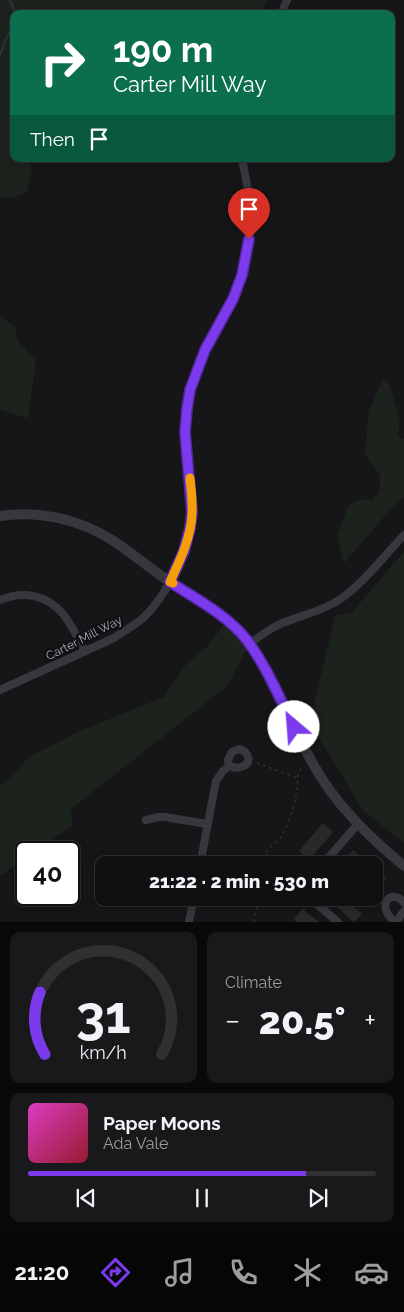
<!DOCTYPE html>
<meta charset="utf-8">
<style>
body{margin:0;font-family:Raleway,sans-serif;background:#19191b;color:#f1f3f6;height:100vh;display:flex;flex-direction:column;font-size:19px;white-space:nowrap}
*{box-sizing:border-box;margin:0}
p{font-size:16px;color:#9c9d9f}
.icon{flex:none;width:28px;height:28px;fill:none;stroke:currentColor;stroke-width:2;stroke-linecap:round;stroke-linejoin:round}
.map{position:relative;height:922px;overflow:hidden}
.drawer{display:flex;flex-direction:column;gap:10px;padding:10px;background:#09090a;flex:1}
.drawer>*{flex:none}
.banner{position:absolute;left:10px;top:10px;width:385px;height:152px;border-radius:10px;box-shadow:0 2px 8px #0003,0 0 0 1px #303032;background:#0b6e4f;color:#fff;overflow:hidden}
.speed{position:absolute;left:15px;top:841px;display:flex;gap:10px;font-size:25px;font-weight:700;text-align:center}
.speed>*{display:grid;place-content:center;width:65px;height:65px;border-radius:50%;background:#101012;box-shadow:0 2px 8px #0003,0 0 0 1px #303032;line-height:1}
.speed .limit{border:2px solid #111;border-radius:8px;background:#fff;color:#111}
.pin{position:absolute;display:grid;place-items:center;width:42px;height:42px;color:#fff;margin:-51px -21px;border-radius:50% 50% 50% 0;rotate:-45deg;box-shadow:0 0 5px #0007}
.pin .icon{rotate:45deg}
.me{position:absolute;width:55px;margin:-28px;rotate:333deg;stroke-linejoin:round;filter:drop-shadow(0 0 4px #0008)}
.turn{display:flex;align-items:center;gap:18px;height:105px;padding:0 20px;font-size:22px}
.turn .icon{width:65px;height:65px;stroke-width:2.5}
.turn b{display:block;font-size:35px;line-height:42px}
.then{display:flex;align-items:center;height:48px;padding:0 20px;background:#0003;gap:10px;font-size:19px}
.big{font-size:38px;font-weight:800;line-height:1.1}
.drawer .card{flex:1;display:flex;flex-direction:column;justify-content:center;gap:8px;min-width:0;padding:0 18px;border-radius:10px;background:#19191b}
.drawer .dial{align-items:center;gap:0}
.dial svg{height:130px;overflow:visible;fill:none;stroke:#303032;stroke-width:7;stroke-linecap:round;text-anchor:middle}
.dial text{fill:#f1f3f6;stroke:none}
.song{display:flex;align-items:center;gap:15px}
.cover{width:60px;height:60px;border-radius:8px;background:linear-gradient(135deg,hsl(310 70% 55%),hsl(350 70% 35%))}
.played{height:5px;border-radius:2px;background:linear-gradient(90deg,#7c3aed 80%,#303032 80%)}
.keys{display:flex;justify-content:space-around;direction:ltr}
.heat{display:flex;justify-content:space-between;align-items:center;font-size:28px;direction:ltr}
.drawer .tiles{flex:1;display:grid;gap:10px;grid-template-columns:1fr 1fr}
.card:last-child{grid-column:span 2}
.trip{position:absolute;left:95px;top:856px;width:288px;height:50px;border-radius:10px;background:#101012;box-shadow:0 2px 8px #0003,0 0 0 1px #303032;font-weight:800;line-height:50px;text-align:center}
.tab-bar{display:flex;height:80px;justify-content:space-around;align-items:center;background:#060607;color:#9c9d9f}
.tab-bar .icon{width:35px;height:35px}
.tab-bar .current{color:#7c3aed}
.tab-bar b{font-size:22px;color:#f1f3f6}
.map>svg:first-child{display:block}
.green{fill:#1c231d}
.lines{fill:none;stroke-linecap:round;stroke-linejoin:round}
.stream{stroke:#2c353c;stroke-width:2}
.building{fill:#29292c}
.path{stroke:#3d3f44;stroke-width:1;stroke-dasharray:2.5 4;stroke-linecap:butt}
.minor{stroke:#37383d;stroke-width:8}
.tertiary{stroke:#37383d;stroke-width:10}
.route-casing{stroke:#51269a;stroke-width:12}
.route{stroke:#7c3aed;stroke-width:9}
.slow{stroke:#f59e0b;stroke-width:9}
.labels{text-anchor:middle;stroke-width:5;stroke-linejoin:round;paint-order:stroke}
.street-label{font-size:12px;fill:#a8adb8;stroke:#111113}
</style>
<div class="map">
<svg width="404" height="922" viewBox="0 0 404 922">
<rect width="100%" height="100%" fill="#161618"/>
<!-- green -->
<g class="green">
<path d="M0 0H267L261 14H14V133L9 141 14 145V159H30L32 170 27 191C19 196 9 200 0 197Z"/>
<polygon points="0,313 1,317 15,327 18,341 36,361 28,418 0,410"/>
<polygon points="383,379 389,383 400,421 398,436 404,439 404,496 384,517 344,563 337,537 348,506 360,499 372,500 379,493 380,475 365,455 369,411"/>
<polygon points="404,552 404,843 363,810 319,738 311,717 335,616 352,612"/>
<polygon points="227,620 249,644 227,686 71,809 72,826 34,852 26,852 26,858 0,876 0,785 5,783 29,757 78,732 164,697 187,663 208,646"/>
</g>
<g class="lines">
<!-- stream -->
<polyline class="stream" points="0,55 9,32 11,21 15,12 10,0"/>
</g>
<!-- building -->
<g class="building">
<polygon points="323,823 333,832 309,860 299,851"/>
<polygon points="353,850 361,857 353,865 339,865"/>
<polygon points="378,871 387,878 374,893 374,877"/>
<polygon points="327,898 343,898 362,914 354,922"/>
<polygon points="303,908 306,912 319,922 297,922 294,919"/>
</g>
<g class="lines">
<!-- path -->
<g class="path">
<polyline points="257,763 297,778"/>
<path d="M264 865C265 860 265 850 270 847 275 842 277 844 281 837 293 817 297 797 298 774L299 771 305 766"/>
<polyline points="254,922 258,898"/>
</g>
<!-- minor -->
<g class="minor">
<polyline points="281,14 287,0"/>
<path d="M0 600C23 590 47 595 63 614 72 625 78 639 85 651"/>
<path d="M249 644C259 637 268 630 278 625 298 616 321 612 339 600 362 585 385 555 404 535"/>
<path d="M0 690 114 638C123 632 133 626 142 619 167 596 192 545 192 512 192 471 181 432 190 391 197 357 219 330 233 299 248 267 253 228 248 192 247 181 244 170 242 159"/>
<polyline points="146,820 158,817 165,817 207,824"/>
<path d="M200 865 216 781 223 771 229 766 228 760 232 752 240 749C249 753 253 763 241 767 237 769 233 767 229 766"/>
<polyline points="322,865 358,824"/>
<polyline points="313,898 318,905 338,922"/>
<polyline points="189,922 194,898"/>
<path d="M395 922C374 905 392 887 404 903"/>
<polyline points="396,922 404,911"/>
</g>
<!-- tertiary -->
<path class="tertiary" d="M0 516C38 510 79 519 112 540 132 553 151 569 170 582 196 599 225 614 246 639 257 653 266 671 274 688 286 712 298 737 312 762 334 803 368 836 404 866"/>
</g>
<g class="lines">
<!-- route casing -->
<g class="route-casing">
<path id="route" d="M249 239 242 275 233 299 205 350 190 390 187 409 185 432 192 513 190 528 184 551 170 582C196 599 227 615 246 639 266 665 279 697 294 727"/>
</g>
<!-- route -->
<use href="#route" class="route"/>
<!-- slow -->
<path class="slow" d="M173 583 170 582C180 560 191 538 192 514 193 502 191 489 190 478"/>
</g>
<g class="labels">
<!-- street labels -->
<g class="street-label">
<text transform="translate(84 638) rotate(-27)" y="4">Carter Mill Way</text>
</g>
</g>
</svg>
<div class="speed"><div class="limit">40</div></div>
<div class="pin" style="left:249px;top:239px;background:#d93025"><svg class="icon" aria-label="arrive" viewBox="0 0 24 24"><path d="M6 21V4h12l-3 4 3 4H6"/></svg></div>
<svg class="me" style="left:294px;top:727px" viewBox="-20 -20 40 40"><circle r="19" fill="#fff"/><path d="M0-13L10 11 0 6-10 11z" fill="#7c3aed"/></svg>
<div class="trip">21:22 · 2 min · 530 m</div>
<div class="banner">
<div class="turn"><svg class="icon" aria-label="right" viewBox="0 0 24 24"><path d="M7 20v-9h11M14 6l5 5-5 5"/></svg><div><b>190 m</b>Carter Mill Way</div></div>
<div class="then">Then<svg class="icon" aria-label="arrive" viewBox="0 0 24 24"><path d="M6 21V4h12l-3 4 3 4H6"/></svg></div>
</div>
</div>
<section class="drawer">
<div class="tiles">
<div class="card dial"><svg viewBox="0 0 100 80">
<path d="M14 69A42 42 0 1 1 86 69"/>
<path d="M14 69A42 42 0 0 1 11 31" stroke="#7c3aed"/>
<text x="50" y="56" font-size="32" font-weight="700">31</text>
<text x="50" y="72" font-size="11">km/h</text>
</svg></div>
<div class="card"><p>Climate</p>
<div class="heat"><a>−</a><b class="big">20.5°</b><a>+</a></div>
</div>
<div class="card">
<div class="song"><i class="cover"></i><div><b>Paper Moons</b><p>Ada Vale</p></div></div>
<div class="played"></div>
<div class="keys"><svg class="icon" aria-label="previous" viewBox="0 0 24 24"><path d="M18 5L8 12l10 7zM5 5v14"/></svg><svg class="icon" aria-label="pause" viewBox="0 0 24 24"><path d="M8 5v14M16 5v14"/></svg><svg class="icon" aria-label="next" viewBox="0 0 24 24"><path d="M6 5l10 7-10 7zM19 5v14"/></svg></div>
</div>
</div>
</section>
<nav class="tab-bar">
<b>21:20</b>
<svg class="icon current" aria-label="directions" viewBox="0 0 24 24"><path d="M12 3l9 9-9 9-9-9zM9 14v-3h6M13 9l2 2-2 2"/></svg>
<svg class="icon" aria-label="music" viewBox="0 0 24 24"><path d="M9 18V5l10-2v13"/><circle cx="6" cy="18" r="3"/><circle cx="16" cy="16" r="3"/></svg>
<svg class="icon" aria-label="phone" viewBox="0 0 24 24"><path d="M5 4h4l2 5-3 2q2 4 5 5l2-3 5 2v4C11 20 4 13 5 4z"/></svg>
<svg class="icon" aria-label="climate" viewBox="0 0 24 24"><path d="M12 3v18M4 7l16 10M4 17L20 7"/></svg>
<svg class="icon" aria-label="car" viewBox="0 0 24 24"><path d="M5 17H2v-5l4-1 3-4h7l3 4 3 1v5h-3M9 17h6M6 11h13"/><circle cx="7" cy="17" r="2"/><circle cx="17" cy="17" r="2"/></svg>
</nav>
